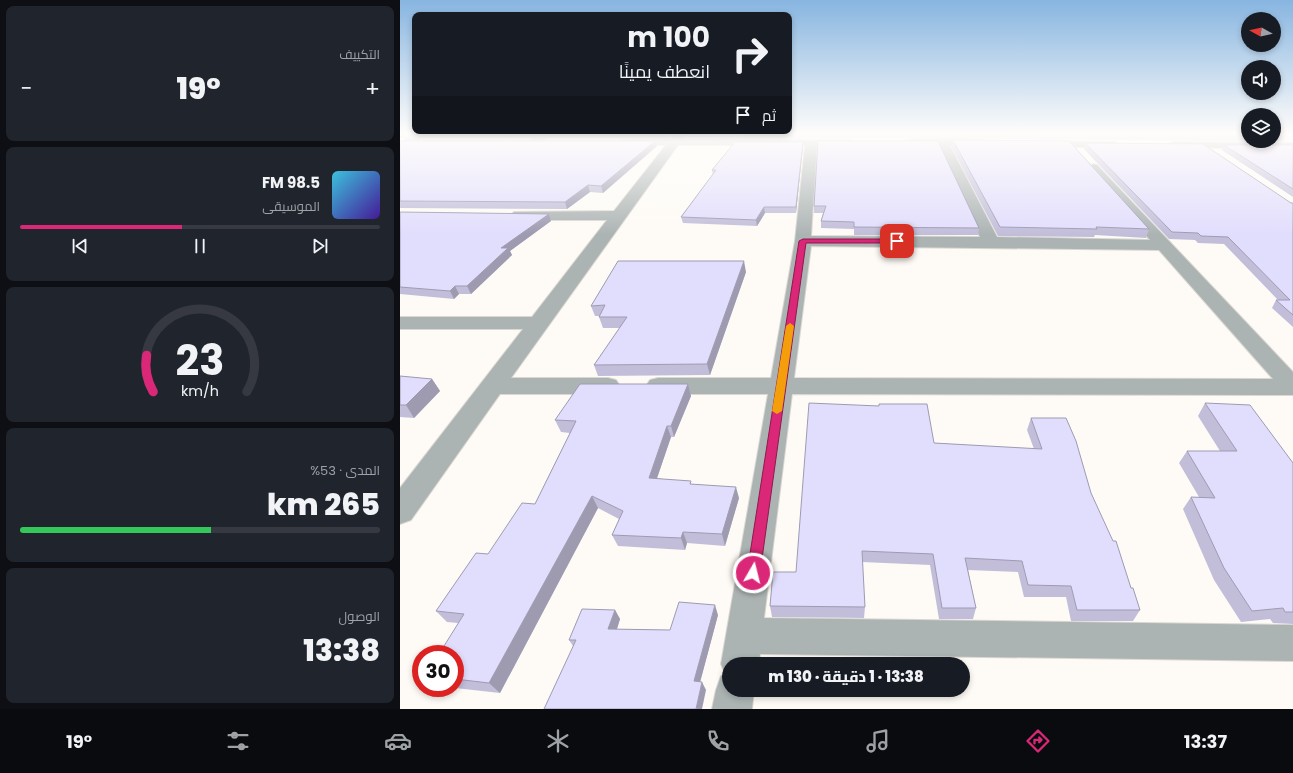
<!DOCTYPE html>
<html lang="ar">
<meta charset="utf-8">
<style>
body{margin:0;font-family:Poppins,Cairo,sans-serif;background:#20242c;color:#f1f3f6;direction:rtl;height:100vh;display:flex;flex-direction:column;font-size:15px;white-space:nowrap}
*{box-sizing:border-box;margin:0}
p{font-size:13px;color:#9ea1a6}
.icon{flex:none;width:22px;height:22px;fill:none;stroke:currentColor;stroke-width:2;stroke-linecap:round;stroke-linejoin:round}
.map{position:relative;flex:1;overflow:hidden;direction:ltr}
.panel{display:flex;flex-direction:column;gap:6px;padding:6px;background:#0d0f14;width:400px}
.panel>*{flex:none}
.banner{position:absolute;left:12px;top:12px;width:380px;height:122px;border-radius:8px;box-shadow:0 2px 6px #0003;direction:rtl;background:#171b24;color:#f1f3f6;overflow:hidden}
.needle{width:26px;rotate:278deg}
.controls{position:absolute;left:841px;top:12px;display:grid;gap:8px}
.controls a{display:grid;place-items:center;width:40px;height:40px;border-radius:50%;background:#171b24;box-shadow:0 2px 6px #0003;font-size:20px}
.speed{position:absolute;left:12px;top:645px;display:flex;gap:8px;font-size:20px;font-weight:700;text-align:center}
.speed>*{display:grid;place-content:center;width:52px;height:52px;border-radius:50%;background:#171b24;box-shadow:0 2px 6px #0003;line-height:1}
.speed .limit{border:6px solid #d22;background:#fff;color:#111}
.pin{position:absolute;display:grid;place-items:center;width:34px;height:34px;color:#fff;margin:-17px;border-radius:8px;box-shadow:0 2px 6px #0006}
.me{position:absolute;width:44px;margin:-22px;rotate:8deg;stroke-linejoin:round;filter:drop-shadow(0 0 3px #0008)}
.turn{display:flex;align-items:center;gap:14px;height:84px;padding:0 16px;font-size:18px}
.turn .icon{width:52px;height:52px;stroke-width:2.5}
.turn b{display:block;font-size:28px;line-height:34px}
.then{display:flex;align-items:center;height:38px;padding:0 16px;background:#0003;gap:8px;font-size:15px}
.big{font-size:30px;font-weight:800;line-height:1.1}
.panel .tile{flex:1;display:flex;flex-direction:column;justify-content:center;gap:6px;min-width:0;padding:0 14px;border-radius:8px;background:#20242c}
.panel .dial{align-items:center;gap:0}
.dial svg{height:104px;overflow:visible;fill:none;stroke:#363941;stroke-width:7;stroke-linecap:round;text-anchor:middle}
.dial text{fill:#f1f3f6;stroke:none}
.song{display:flex;align-items:center;gap:12px}
.cover{width:48px;height:48px;border-radius:6px;background:linear-gradient(135deg,hsl(190 70% 55%),hsl(260 70% 35%))}
.played{height:4px;border-radius:2px;background:linear-gradient(90deg,#db2777 45%,#363941 45%)}
.keys{display:flex;justify-content:space-around;direction:ltr}
.heat{display:flex;justify-content:space-between;align-items:center;font-size:22px;direction:ltr}
.charge{height:6px;border-radius:3px;background:linear-gradient(90deg,#34c759 53%,#363941 0)}
.trip{position:absolute;left:322px;top:657px;width:248px;height:40px;border-radius:20px;background:#171b24;box-shadow:0 2px 6px #0003;font-weight:800;line-height:40px;text-align:center;direction:rtl}
.tabs{display:flex;height:64px;justify-content:space-around;align-items:center;background:#090b0e;color:#9ea1a6}
.tabs .icon{width:28px;height:28px}
.tabs .on{color:#db2777}
.tabs b{font-size:18px;color:#f1f3f6}
main{display:flex;flex:1;min-height:0}
.map>svg:first-child{display:block}
.lines{fill:none;stroke-linecap:round;stroke-linejoin:round}
.street-casing{stroke:#dbd8d3;stroke-width:2}
.street{fill:#acb4b3;fill-rule:evenodd}
.wall{fill:#c2beda}
.shaded-wall{fill:#9e9bb1}
.building{fill:#e1ddfd;stroke:#9e9bb1}
.route{fill:#db2777;stroke:#8e194d}
.slow{fill:#f59e0b}
</style>
<main>
<div class="map">
<svg width="893" height="709" viewBox="0 0 893 709">
<rect width="100%" height="100%" fill="#fefbf6"/>
<g class="lines">
<!-- street casing -->
<g class="street-casing">
<g id="street">
<polygon points="11,135 25,135 12,144 4,144 2,142"/>
<polygon points="137,135 150,135 140,143 132,143 130,141"/>
<path d="M274 135H285L283 139 452 140 454 142 448 145H417L411 236 580 237 538 146 508 145 502 142C507 136 572 139 584 140L590 143 584 146H550L597 237 750 240 687 168 693 164 697 165 893 372V395L392 394 364 618 893 625V661L360 654 359 664H329V690H354L352 709H312L316 690 321 676 326 675 321 664 368 394H258L250 392 246 386 250 380 258 378H371L395 241 405 145H278L111 378H208L216 380 220 386 216 392 208 394H100L11 520 0 524V488L123 329H0V317H132L207 220H119L114 218 111 215 114 212 214 211 266 145H226L222 144 220 142 222 140 271 139ZM411 246 759 250 873 379 394 378Z"/>
<polygon points="642,141 714,142 720,145 714,148 638,146 636,144 638,142"/>
<polygon points="774,142 893,143 893,149 770,147 768,145 770,143"/>
</g>
</g>
<!-- street -->
<use href="#street" class="street"/>
</g>
<!-- wall -->
<g class="wall">
<polygon points="0,135 269,135 267,138 0,138"/>
<polygon points="343,135 848,135 848,141 542,138 343,138"/>
<polygon points="874,135 886,135 883,141 849,141 874,141"/>
<polygon points="553,140 749,229 746,238 695,235 694,237 598,236 552,148"/>
<polygon points="0,141 257,146 203,193 190,192 167,209 0,208"/>
<polygon points="418,141 579,228 578,235 454,235 454,229 421,228 421,221 423,213 414,213 414,206"/>
<polygon points="403,142 403,146 396,213 365,213 357,226 283,223 281,217 313,175 312,170"/>
<polygon points="685,143 893,203 893,327 872,308 876,300 878,300 824,244 798,243 795,240 769,239 684,149"/>
<polygon points="824,145 893,145 893,197 822,150"/>
<polygon points="0,212 149,214 151,221 110,251 112,255 71,294 59,294 54,299 0,294"/>
<polygon points="346,272 310,375 198,376 194,365 220,328 203,328 199,317 200,316 195,316 191,306"/>
<polygon points="0,376 32,379 40,391 14,418 0,417"/>
<polygon points="288,384 291,396 274,437 271,437 257,478 292,484 339,498 325,546 287,543 285,550 218,546 212,535 219,519 198,508 100,693 55,688 55,654 58,623 47,622 36,611 135,504 170,433 161,432 155,420"/>
<polygon points="805,403 893,463 893,624 873,623 870,619 841,622 814,580 783,509 791,497 799,497 779,463 787,451 820,451 798,416"/>
<polygon points="631,418 691,493 740,610 733,621 671,621 666,597 624,597 618,572 568,570 576,608 573,619 539,619 530,565 462,562 465,607 464,618 372,617 370,606 396,572 534,443 634,449 627,430"/>
<polygon points="215,610 220,619 217,629 270,630 318,615 300,682 306,690 173,646 169,640"/>
</g>
<!-- shaded-wall -->
<g class="shaded-wall">
<polygon points="255,141 257,146 203,193 201,186"/>
<polygon points="403,142 403,146 396,213 396,207"/>
<polygon points="188,185 190,192 167,209 165,202"/>
<polygon points="364,207 365,213 357,226 356,220"/>
<polygon points="149,214 151,221 110,251 112,255 71,294 67,286 101,248"/>
<polygon points="344,261 346,272 310,375 307,364"/>
<polygon points="55,286 59,294 54,299 50,291"/>
<polygon points="32,379 40,391 14,418 6,405"/>
<polygon points="288,384 291,396 274,437 271,426"/>
<polygon points="267,426 271,437 253,490 249,478"/>
<polygon points="336,487 339,498 325,546 322,534"/>
<polygon points="192,496 198,508 100,693 89,683"/>
<polygon points="283,532 287,543 285,550 281,538"/>
<polygon points="315,605 318,615 298,690 294,681"/>
<polygon points="215,610 220,619 214,638 208,629"/>
<polygon points="302,682 306,690 302,709 296,709"/>
</g>
<!-- building -->
<g class="building">
<polygon points="553,140 669,141 749,229 696,227 697,229 600,227"/>
<polygon points="0,141 255,141 201,186 188,185 165,202 0,201"/>
<polygon points="418,141 538,141 579,228 454,227 454,222 421,221 426,206 414,206"/>
<polygon points="335,142 403,142 396,207 364,207 356,220 281,217 316,170 312,170"/>
<polygon points="685,143 803,144 891,203 893,203 893,315 876,300 890,300 828,237 801,236 798,233 772,232"/>
<polygon points="824,145 893,145 893,189"/>
<polygon points="0,212 149,214 101,248 108,248 67,286 55,286 50,291 0,287"/>
<polygon points="218,261 344,261 307,364 194,365 227,317 199,317 205,305 191,306"/>
<polygon points="0,376 32,379 6,405 0,405"/>
<polygon points="180,384 288,384 271,426 267,426 249,478 291,481 290,484 336,487 322,534 283,532 281,538 212,535 223,511 192,496 89,683 55,679 55,654 39,654 64,614 36,611 76,553 88,554 122,503 135,504 176,421 155,420"/>
<polygon points="409,403 479,406 479,404 527,404 534,443 642,449 631,418 666,418 676,441 691,493 713,541 716,541 731,588 733,588 740,610 677,610 671,586 628,585 622,561 565,558 576,608 542,608 533,554 462,551 465,607 370,606 373,572 396,572"/>
<polygon points="805,403 850,405 893,463 893,612 885,612 883,608 852,611 824,568 791,497 815,498 787,451 837,451"/>
<polygon points="279,602 315,605 294,681 302,682 296,709 144,709 176,640 169,640 182,609 215,610 208,629 270,630"/>
</g>
<!-- sky -->
<linearGradient id="sky" x2="0" y2="1"><stop stop-color="#87b5e0"/><stop offset="0.57" stop-color="#fffdfb"/><stop offset="1" stop-color="#fffdfb" stop-opacity="0"/></linearGradient>
<rect width="893" height="235" fill="url(#sky)"/>
<!-- route -->
<polygon class="route" points="497,239 500,241 499,243 406,243 360,573 358,578 353,579 349,578 347,573 399,241 403,239"/>
<!-- slow -->
<polygon class="slow" points="390,323 394,326 382,411 377,414 372,411 386,326"/>
</svg>
<div class="controls">
<a><svg class="needle" viewBox="-14 -14 28 28"><path d="M0-13l5 13h-10z" fill="#e53935"/><path d="M0 13l5-13h-10z" fill="#9ea1a6"/></svg></a>
<a><svg class="icon" aria-label="sound" viewBox="0 0 24 24"><path d="M4 9h4l5-4v14l-5-4H4zM17 9q2 3 0 6"/></svg></a>
<a><svg class="icon" aria-label="layers" viewBox="0 0 24 24"><path d="M12 4l9 5-9 5-9-5zM3 14l9 5 9-5"/></svg></a>
</div>
<div class="speed"><div class="limit">30</div></div>
<div class="pin" style="left:497px;top:241px;background:#d93025"><svg class="icon" aria-label="arrive" viewBox="0 0 24 24"><path d="M6 21V4h12l-3 4 3 4H6"/></svg></div>
<svg class="me" style="left:353px;top:573px" viewBox="-20 -20 40 40"><circle r="17" fill="#db2777" stroke="#fff" stroke-width="3"/><path d="M0-11L8 9 0 5-8 9z" fill="#fff"/></svg>
<div class="trip">13:38 · 1 دقيقة · 130 m</div>
<div class="banner">
<div class="turn"><svg class="icon" aria-label="right" viewBox="0 0 24 24"><path d="M7 20v-9h11M14 6l5 5-5 5"/></svg><div><b>100 m</b>انعطف يمينًا</div></div>
<div class="then">ثم<svg class="icon" aria-label="arrive" viewBox="0 0 24 24"><path d="M6 21V4h12l-3 4 3 4H6"/></svg></div>
</div>
</div>
<section class="panel">
<div class="tile"><p>التكييف</p>
<div class="heat"><a>−</a><b class="big">19°</b><a>+</a></div>
</div>
<div class="tile">
<div class="song"><i class="cover"></i><div><b>98.5 FM</b><p>الموسيقى</p></div></div>
<div class="played"></div>
<div class="keys"><svg class="icon" aria-label="previous" viewBox="0 0 24 24"><path d="M18 5L8 12l10 7zM5 5v14"/></svg><svg class="icon" aria-label="pause" viewBox="0 0 24 24"><path d="M8 5v14M16 5v14"/></svg><svg class="icon" aria-label="next" viewBox="0 0 24 24"><path d="M6 5l10 7-10 7zM19 5v14"/></svg></div>
</div>
<div class="tile dial"><svg viewBox="0 0 100 80">
<path d="M14 69A42 42 0 1 1 86 69"/>
<path d="M14 69A42 42 0 0 1 9 41" stroke="#db2777"/>
<text x="50" y="56" font-size="32" font-weight="700">23</text>
<text x="50" y="72" font-size="11">km/h</text>
</svg></div>
<div class="tile"><p>المدى · 53%</p><b class="big">265 km</b><div class="charge"></div></div>
<div class="tile"><p>الوصول</p><b class="big">13:38</b></div>
</section>
</main>
<nav class="tabs">
<b>13:37</b>
<svg class="icon on" aria-label="directions" viewBox="0 0 24 24"><path d="M12 3l9 9-9 9-9-9zM9 14v-3h6M13 9l2 2-2 2"/></svg>
<svg class="icon" aria-label="music" viewBox="0 0 24 24"><path d="M9 18V5l10-2v13"/><circle cx="6" cy="18" r="3"/><circle cx="16" cy="16" r="3"/></svg>
<svg class="icon" aria-label="phone" viewBox="0 0 24 24"><path d="M5 4h4l2 5-3 2q2 4 5 5l2-3 5 2v4C11 20 4 13 5 4z"/></svg>
<svg class="icon" aria-label="climate" viewBox="0 0 24 24"><path d="M12 3v18M4 7l16 10M4 17L20 7"/></svg>
<svg class="icon" aria-label="car" viewBox="0 0 24 24"><path d="M5 17H2v-5l4-1 3-4h7l3 4 3 1v5h-3M9 17h6M6 11h13"/><circle cx="7" cy="17" r="2"/><circle cx="17" cy="17" r="2"/></svg>
<svg class="icon" aria-label="filters" viewBox="0 0 24 24"><path d="M4 7h16M4 17h16"/><circle cx="9" cy="7" r="2"/><circle cx="15" cy="17" r="2"/></svg>
<b>19°</b>
</nav>
